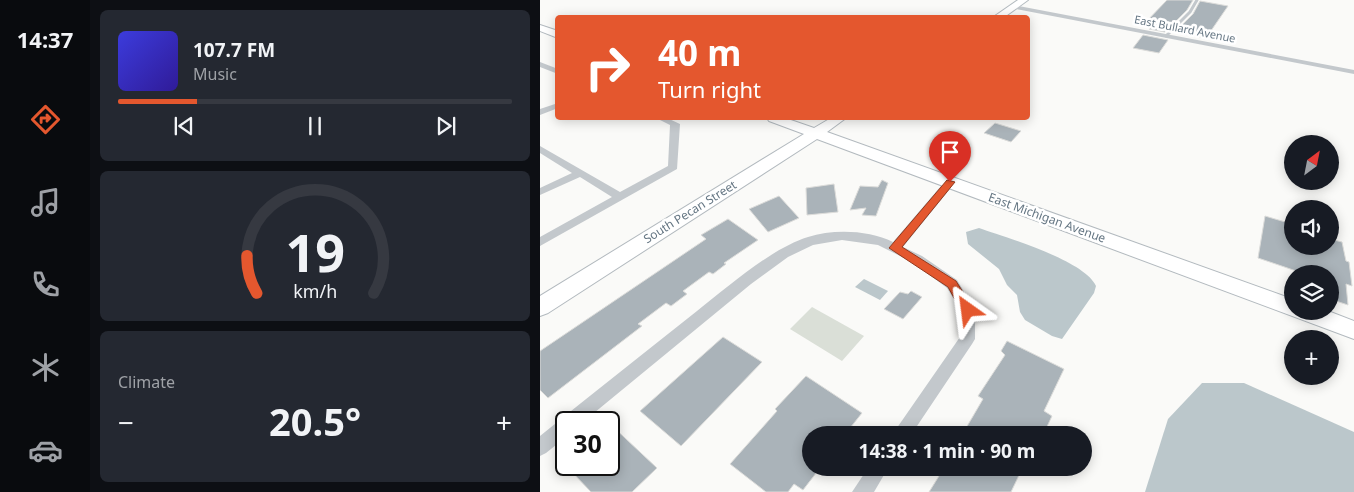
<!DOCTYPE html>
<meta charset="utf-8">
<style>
body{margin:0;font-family:"Noto Sans",sans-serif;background:#242831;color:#f1f3f6;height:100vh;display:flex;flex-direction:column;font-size:19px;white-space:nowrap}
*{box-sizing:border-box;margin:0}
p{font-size:16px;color:#9ea1a6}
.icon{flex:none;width:28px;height:28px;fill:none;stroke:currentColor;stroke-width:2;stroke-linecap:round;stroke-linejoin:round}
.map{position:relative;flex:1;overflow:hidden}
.details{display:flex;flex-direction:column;gap:10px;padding:10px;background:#0d0f14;width:450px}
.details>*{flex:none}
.top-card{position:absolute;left:15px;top:15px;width:475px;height:105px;border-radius:5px;box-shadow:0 2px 12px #0003;background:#e4572e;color:#fff;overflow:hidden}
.needle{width:32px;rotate:32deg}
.buttons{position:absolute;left:744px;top:135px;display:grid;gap:10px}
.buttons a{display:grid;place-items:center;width:55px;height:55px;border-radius:50%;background:#171b24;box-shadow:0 2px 12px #0003;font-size:25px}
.speed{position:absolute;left:15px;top:411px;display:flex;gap:10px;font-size:25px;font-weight:700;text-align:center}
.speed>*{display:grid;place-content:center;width:65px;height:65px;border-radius:50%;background:#171b24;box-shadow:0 2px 12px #0003;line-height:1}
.speed .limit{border:2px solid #111;border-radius:8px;background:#fff;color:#111}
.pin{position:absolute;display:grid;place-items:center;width:42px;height:42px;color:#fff;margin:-51px -21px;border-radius:50% 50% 50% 0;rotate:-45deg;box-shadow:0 0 5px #0007}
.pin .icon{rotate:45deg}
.me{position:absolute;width:55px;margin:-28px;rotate:329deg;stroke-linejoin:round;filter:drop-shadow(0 0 4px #0008)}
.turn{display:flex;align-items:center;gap:18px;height:105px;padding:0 20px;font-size:22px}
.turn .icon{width:65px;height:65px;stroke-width:2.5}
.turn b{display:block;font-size:35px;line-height:42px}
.big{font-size:38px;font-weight:700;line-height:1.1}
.details .tile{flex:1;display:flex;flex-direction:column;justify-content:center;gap:8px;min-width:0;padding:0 18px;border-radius:8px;background:#242831}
.details .dial{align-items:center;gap:0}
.dial svg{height:130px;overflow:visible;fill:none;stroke:#363941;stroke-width:7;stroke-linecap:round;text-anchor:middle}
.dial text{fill:#f1f3f6;stroke:none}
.song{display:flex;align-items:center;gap:15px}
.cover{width:60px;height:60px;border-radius:8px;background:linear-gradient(135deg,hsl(240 70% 55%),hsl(250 70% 35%))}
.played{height:5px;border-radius:2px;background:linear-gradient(90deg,#e4572e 20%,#363941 20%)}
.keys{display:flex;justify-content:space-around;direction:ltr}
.heat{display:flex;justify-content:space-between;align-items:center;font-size:28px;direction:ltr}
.trip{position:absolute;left:262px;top:426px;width:290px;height:50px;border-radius:25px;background:#171b24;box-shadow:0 2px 12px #0003;font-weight:700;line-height:50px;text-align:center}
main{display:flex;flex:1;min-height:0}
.dock{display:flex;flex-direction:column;width:90px;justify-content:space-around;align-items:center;background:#090b0e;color:#9ea1a6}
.dock .icon{width:35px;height:35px}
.dock .current{color:#e4572e}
.dock b{font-size:22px;color:#f1f3f6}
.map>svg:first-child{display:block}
.green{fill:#dadfd7}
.water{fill:#bbc7cb}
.building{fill:#aab3b9;stroke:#dcdcda}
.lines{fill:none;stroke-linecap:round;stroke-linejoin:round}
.secondary-casing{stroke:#b3babf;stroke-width:2}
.lane{stroke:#c3c8cc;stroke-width:3}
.street{fill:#c3c8cc;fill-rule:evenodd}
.secondary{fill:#fff;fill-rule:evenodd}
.route{fill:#e4572e;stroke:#94391e}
.labels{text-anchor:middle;stroke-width:5;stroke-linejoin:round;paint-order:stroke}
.far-street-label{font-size:11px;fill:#657683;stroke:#fff}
.street-label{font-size:12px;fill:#657683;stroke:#fff}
</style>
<main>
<nav class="dock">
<b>14:37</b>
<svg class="icon current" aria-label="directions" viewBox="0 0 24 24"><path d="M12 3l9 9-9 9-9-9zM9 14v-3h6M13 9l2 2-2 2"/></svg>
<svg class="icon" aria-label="music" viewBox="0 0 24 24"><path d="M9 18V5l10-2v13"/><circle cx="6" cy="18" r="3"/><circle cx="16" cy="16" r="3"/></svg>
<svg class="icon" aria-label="phone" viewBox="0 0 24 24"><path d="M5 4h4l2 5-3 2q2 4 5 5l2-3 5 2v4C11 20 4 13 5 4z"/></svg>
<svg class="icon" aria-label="climate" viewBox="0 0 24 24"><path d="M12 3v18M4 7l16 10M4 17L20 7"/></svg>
<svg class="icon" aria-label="car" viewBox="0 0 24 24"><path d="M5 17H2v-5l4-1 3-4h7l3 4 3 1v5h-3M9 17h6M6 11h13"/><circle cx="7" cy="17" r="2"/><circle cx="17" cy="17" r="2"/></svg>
</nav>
<section class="details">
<div class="tile">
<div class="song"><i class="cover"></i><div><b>107.7 FM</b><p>Music</p></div></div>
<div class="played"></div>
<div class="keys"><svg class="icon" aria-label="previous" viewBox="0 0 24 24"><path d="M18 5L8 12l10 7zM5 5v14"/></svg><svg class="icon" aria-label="pause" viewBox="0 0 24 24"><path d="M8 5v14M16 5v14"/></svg><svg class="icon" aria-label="next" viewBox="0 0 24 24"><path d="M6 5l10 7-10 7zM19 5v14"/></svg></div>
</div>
<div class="tile dial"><svg viewBox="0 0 100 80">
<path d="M14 69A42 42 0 1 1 86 69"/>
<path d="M14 69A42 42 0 0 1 8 46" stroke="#e4572e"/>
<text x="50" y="56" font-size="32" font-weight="700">19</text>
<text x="50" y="72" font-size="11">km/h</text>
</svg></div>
<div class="tile"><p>Climate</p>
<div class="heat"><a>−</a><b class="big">20.5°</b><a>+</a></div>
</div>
</section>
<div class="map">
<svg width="814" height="492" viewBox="0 0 814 492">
<rect width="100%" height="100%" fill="#fafaf8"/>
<!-- green -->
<polygon class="green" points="272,307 324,336 302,361 250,329"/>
<!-- water -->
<g class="water">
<path d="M439 228C467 238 544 260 556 286L554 293 522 339 512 336 485 320 480 312 477 295 467 285 459 269 428 244 426 232Z"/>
<polygon points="324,279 348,291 340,300 315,287"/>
<polygon points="662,383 704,383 814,432 814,492 605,492 628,419"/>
</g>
<!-- building -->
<g class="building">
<polygon points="627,0 653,0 647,10 625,32 609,29 611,26 604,24"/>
<polygon points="660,1 688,6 666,38 635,32 653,14"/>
<polygon points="603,35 628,40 619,53 593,48"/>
<polygon points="455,123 481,131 471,142 444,133"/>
<polygon points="342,180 348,183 336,216 322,215 326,208 310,210 320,186 338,187"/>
<polygon points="294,184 298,212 267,215 266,188"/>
<polygon points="239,196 259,218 228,232 209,209"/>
<polygon points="725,216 752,224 752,246 790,246 790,239 802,242 806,261 809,262 812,286 806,284 808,305 790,299 790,274 765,274 718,258"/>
<polygon points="188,219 218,240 184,263 186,264 173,274 169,272 143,291 147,294 131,306 126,303 98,324 102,326 8,398 0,390 0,351 166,239 161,235"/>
<polygon points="371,291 382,297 363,319 344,309 360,292 368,294"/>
<polygon points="183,337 222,362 141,446 100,411"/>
<polygon points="467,341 524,369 504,411 512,416 503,435 422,435 443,399 438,396 465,355 461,351"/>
<polygon points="266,376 322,413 306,433 297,427 290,435 271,435 271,468 280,468 263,490 254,484 248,492 226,492 190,464 237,411 235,409"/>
<polygon points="69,423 117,468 92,492 51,492 33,473 42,465 69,465"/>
<polygon points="404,468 475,468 481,471 471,492 389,492"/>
</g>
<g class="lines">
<!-- secondary casing -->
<g class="secondary-casing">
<g id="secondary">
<polygon points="478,0 488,0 463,18 452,18"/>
<polygon points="0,25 18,31 18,38 0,31"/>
<polygon points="227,118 245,118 274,128 291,118 306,118 287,132 752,299 752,311 788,311 814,321 814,339 277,139 8,313 0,316 0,296 264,134 229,121"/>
</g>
</g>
<!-- lane -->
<polyline class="lane" points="626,36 650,12 657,0"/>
<!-- street -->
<g class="street">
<polygon points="473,5 814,70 814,74 471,8"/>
<polygon points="0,62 18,69 18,74 0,67"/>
<polygon points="18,103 18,108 0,115 0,109"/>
<polygon points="116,118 127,118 140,124 137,169 0,246 0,237 72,197 40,177 0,195 0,188 32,173 0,153 0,146 80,192 128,166 130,125"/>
<path d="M410 179 414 180 415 182 414 184 363 247 382 256 417 280 435 310V339L432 344 371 435H352L420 337 421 311 407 288 372 262 338 245 302 240 273 245 248 257 211 284 43 422H26V437L6 453 0 456V436C52 394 105 352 157 311 188 287 230 249 268 237 293 229 329 230 353 242L406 180Z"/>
<polygon points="328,468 348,468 334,492 312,492"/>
</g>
<!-- secondary -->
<use href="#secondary" class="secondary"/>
</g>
<!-- route -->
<polygon class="route" points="407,180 415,182 362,247 416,281 434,310 428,316 423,314 408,287 349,248"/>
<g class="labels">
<!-- far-street labels -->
<g class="far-street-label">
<text transform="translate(645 29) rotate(11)" y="4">East Bullard Avenue</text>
</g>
<!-- street labels -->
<g class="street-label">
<text transform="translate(150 212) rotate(-32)" y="4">South Pecan Street</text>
<text transform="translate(507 218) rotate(20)" y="4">East Michigan Avenue</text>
</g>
</g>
</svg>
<div class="buttons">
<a><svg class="needle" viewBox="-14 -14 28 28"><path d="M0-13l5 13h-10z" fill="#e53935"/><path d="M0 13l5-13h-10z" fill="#9ea1a6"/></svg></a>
<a><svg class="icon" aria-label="sound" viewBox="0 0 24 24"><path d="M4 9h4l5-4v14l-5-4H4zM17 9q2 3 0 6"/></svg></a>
<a><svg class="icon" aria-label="layers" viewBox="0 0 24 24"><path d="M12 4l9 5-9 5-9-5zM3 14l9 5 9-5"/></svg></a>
<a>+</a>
</div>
<div class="speed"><div class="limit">30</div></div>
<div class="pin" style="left:410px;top:182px;background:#d93025"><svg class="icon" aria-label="arrive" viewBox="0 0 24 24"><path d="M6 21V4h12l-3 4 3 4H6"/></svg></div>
<svg class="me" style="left:428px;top:310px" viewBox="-20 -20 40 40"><path d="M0-17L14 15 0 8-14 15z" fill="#e4572e" stroke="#fff" stroke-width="4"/></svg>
<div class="trip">14:38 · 1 min · 90 m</div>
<div class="top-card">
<div class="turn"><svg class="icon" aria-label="right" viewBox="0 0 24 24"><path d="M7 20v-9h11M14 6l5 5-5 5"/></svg><div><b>40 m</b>Turn right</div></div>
</div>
</div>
</main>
